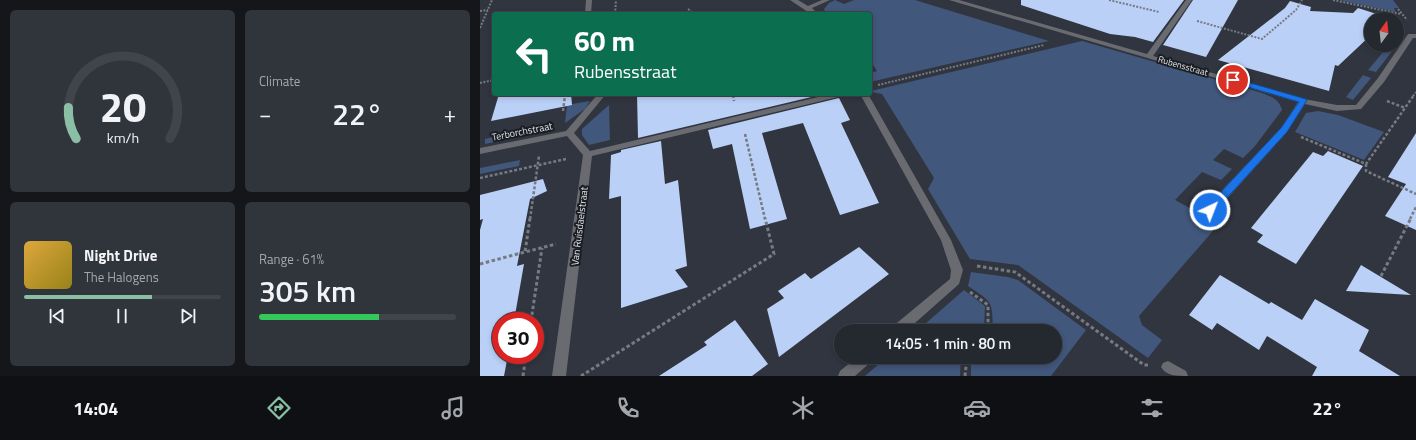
<!DOCTYPE html>
<meta charset="utf-8">
<style>
body{margin:0;font-family:"Titillium Web",sans-serif;background:#30343b;color:#f1f3f6;height:100vh;display:flex;flex-direction:column;font-size:15px;white-space:nowrap}
*{box-sizing:border-box;margin:0}
p{font-size:13px;color:#a3a6aa}
.icon{flex:none;width:22px;height:22px;fill:none;stroke:currentColor;stroke-width:2;stroke-linecap:round;stroke-linejoin:round}
.map{position:relative;flex:1;overflow:hidden}
.side{display:flex;flex-direction:column;gap:10px;padding:10px;background:#14161a;width:480px}
.side>*{flex:none}
.hud{position:absolute;left:12px;top:12px;width:380px;height:84px;border-radius:4px;box-shadow:0 2px 6px #0003,0 0 0 1px #41444b;background:#0b6e4f;color:#fff;overflow:hidden}
.needle{width:26px;rotate:15deg}
.fabs{position:absolute;left:884px;top:12px;display:grid;gap:8px}
.fabs a{display:grid;place-items:center;width:40px;height:40px;border-radius:50%;background:#24282f;box-shadow:0 2px 6px #0003,0 0 0 1px #41444b;font-size:20px}
.speed{position:absolute;left:12px;top:312px;display:flex;gap:8px;font-size:20px;font-weight:700;text-align:center}
.speed>*{display:grid;place-content:center;width:52px;height:52px;border-radius:50%;background:#24282f;box-shadow:0 2px 6px #0003,0 0 0 1px #41444b;line-height:1}
.speed .limit{border:6px solid #d22;background:#fff;color:#111}
.pin{position:absolute;display:grid;place-items:center;width:34px;height:34px;color:#fff;margin:-17px;border:2px solid #fff;border-radius:50%;box-shadow:0 1px 4px #0007}
.me{position:absolute;width:44px;margin:-22px;rotate:43deg;stroke-linejoin:round;filter:drop-shadow(0 0 3px #0008)}
.turn{display:flex;align-items:center;gap:14px;height:84px;padding:0 16px;font-size:18px}
.turn .icon{width:52px;height:52px;stroke-width:2.5}
.turn b{display:block;font-size:28px;line-height:34px}
.big{font-size:30px;font-weight:600;line-height:1.1}
.side .tile{flex:1;display:flex;flex-direction:column;justify-content:center;gap:6px;min-width:0;padding:0 14px;border-radius:6px;background:#30343b}
.side .dial{align-items:center;gap:0}
.dial svg{height:104px;overflow:visible;fill:none;stroke:#41444b;stroke-width:7;stroke-linecap:round;text-anchor:middle}
.dial text{fill:#f1f3f6;stroke:none}
.song{display:flex;align-items:center;gap:12px}
.cover{width:48px;height:48px;border-radius:6px;background:linear-gradient(135deg,hsl(40 70% 55%),hsl(50 70% 35%))}
.played{height:4px;border-radius:2px;background:linear-gradient(90deg,#8abfa5 65%,#41444b 65%)}
.keys{display:flex;justify-content:space-around;direction:ltr}
.heat{display:flex;justify-content:space-between;align-items:center;font-size:22px;direction:ltr}
.charge{height:6px;border-radius:3px;background:linear-gradient(90deg,#34c759 61%,#41444b 0)}
.side .tiles{flex:1;display:grid;gap:10px;grid-template-columns:repeat(2,1fr)}
.trip{position:absolute;left:354px;top:324px;width:228px;height:40px;border-radius:20px;background:#24282f;box-shadow:0 2px 6px #0003,0 0 0 1px #41444b;font-weight:600;line-height:40px;text-align:center}
.menu{display:flex;height:64px;justify-content:space-around;align-items:center;background:#0e1013;color:#a3a6aa}
.menu .icon{width:28px;height:28px}
.menu .active{color:#8abfa5}
.menu b{font-size:18px;color:#f1f3f6}
main{display:flex;flex:1;min-height:0}
.map>svg:first-child{display:block}
.green{fill:#42577c}
.building{fill:#bad0f7}
.lines{fill:none;stroke-linecap:round;stroke-linejoin:round}
.path-far2{stroke:#767a83;stroke-width:2;stroke-dasharray:2 1.5;stroke-linecap:butt}
.path-far1{stroke:#767a83;stroke-width:2.5;stroke-dasharray:3 2;stroke-linecap:butt}
.path{stroke:#767a83;stroke-width:3;stroke-dasharray:3.5 2.5;stroke-linecap:butt}
.street{fill:#696b70;fill-rule:evenodd}
.route{fill:#1a73e8;stroke:#114b97}
.labels{text-anchor:middle;stroke-width:4;stroke-linejoin:round;paint-order:stroke}
.far-street-label{font-size:9px;fill:#e1e4eb;stroke:#1a1d21}
.street-label{font-size:10px;fill:#e1e4eb;stroke:#1a1d21}
</style>
<main>
<section class="side">
<div class="tiles">
<div class="tile dial"><svg viewBox="0 0 100 80">
<path d="M14 69A42 42 0 1 1 86 69"/>
<path d="M14 69A42 42 0 0 1 8 45" stroke="#8abfa5"/>
<text x="50" y="56" font-size="32" font-weight="700">20</text>
<text x="50" y="72" font-size="11">km/h</text>
</svg></div>
<div class="tile"><p>Climate</p>
<div class="heat"><a>−</a><b class="big">22°</b><a>+</a></div>
</div>
<div class="tile">
<div class="song"><i class="cover"></i><div><b>Night Drive</b><p>The Halogens</p></div></div>
<div class="played"></div>
<div class="keys"><svg class="icon" aria-label="previous" viewBox="0 0 24 24"><path d="M18 5L8 12l10 7zM5 5v14"/></svg><svg class="icon" aria-label="pause" viewBox="0 0 24 24"><path d="M8 5v14M16 5v14"/></svg><svg class="icon" aria-label="next" viewBox="0 0 24 24"><path d="M6 5l10 7-10 7zM19 5v14"/></svg></div>
</div>
<div class="tile"><p>Range · 61%</p><b class="big">305 km</b><div class="charge"></div></div>
</div>
</section>
<div class="map">
<svg width="936" height="376" viewBox="0 0 936 376">
<rect width="100%" height="100%" fill="#30353f"/>
<!-- green -->
<g class="green">
<polygon points="355,0 364,4 374,0 435,0 569,41 390,82 390,73 397,71 390,60 390,14 361,14 359,11 346,14 344,9 349,3"/>
<polygon points="859,0 913,0 919,8 914,8 916,12"/>
<path d="M602 41 782 93C792 97 799 99 802 110L775 146 763 158 744 149 733 160 752 169 741 180 722 172 695 200 739 224 659 316 662 325 682 340 668 358 538 265 490 259 448 189 454 178 402 94 392 92 391 91Z"/>
<polygon points="909,45 916,46 896,72 888,70"/>
<polygon points="883,75 891,78 873,100 866,97"/>
<polygon points="110,101 105,109 85,123 87,105"/>
<polygon points="129,105 130,140 109,145 102,135 102,129"/>
<polygon points="838,111 858,115 904,132 884,160 815,132 826,113"/>
<polygon points="54,128 53,134 5,144 5,139"/>
<polygon points="40,160 39,166 0,174 0,168"/>
<path d="M491 272 528 277 538 280 606 330 571 376H491V359L493 357H575V331H513C512 300 513 303 488 286Z"/>
<polygon points="484,290 505,306 504,331 437,331"/>
<polygon points="407,357 481,357 480,376 385,376"/>
</g>
<!-- building -->
<g class="building">
<polygon points="541,0 704,0 673,42 655,37 630,34 541,5"/>
<polygon points="713,0 758,0 726,57 683,45"/>
<polygon points="810,1 831,7 830,11 873,13 878,8 906,17 903,19 891,19 891,35 858,66 855,65 849,91 738,60 805,8"/>
<polygon points="19,94 91,94 92,105 11,121"/>
<polygon points="157,94 344,94 158,138"/>
<polygon points="359,98 370,120 361,123 399,203 360,215 323,123 282,133 307,219 270,229 252,144 233,149 228,130"/>
<polygon points="936,133 936,230 905,216 926,184 908,177"/>
<polygon points="181,141 185,184 198,180 207,266 195,270 208,287 141,308 141,196 129,199 131,155 141,152 141,150"/>
<polygon points="848,151 883,166 816,264 777,242 783,235 771,228 833,152 843,156"/>
<polygon points="63,179 67,191 50,199 37,266 44,264 34,321 21,321 21,355 28,355 24,376 0,376 0,230 3,219 0,220 0,195"/>
<polygon points="379,247 409,274 299,357 287,309 304,298 298,291 325,273 331,279"/>
<polygon points="881,265 931,295 866,291"/>
<polygon points="740,275 789,304 791,302 822,320 835,299 889,330 879,351 920,376 832,376 837,367 787,336 779,350 737,323 732,330 709,315"/>
<polygon points="255,320 288,364 272,376 179,376 227,345 224,342"/>
</g>
<g class="lines">
<!-- path-far2 -->
<g class="path-far2">
<polyline points="629,0 679,12"/>
<polyline points="853,0 921,14"/>
<polyline points="208,9 215,14"/>
<polyline points="918,9 927,20"/>
<polyline points="0,11 8,10"/>
<polyline points="135,14 136,0"/>
<polyline points="717,21 782,39 816,10 822,0"/>
<polyline points="0,28 12,0"/>
<polyline points="0,83 14,80"/>
<polyline points="398,85 564,45"/>
<polyline points="253,94 253,96"/>
<polyline points="85,96 85,94"/>
<polyline points="933,96 936,92"/>
</g>
<!-- path-far1 -->
<g class="path-far1">
<polyline points="253,95 254,101"/>
<polyline points="907,101 925,108"/>
<polyline points="83,111 85,95"/>
<polyline points="265,134 285,219"/>
<polyline points="821,137 886,164 934,95"/>
<polyline points="886,164 886,171 936,194"/>
<polyline points="0,178 86,159"/>
<polyline points="50,219 59,156"/>
<polyline points="930,219 936,207"/>
</g>
<!-- path -->
<g class="path">
<polyline points="50,218 45,252 76,244"/>
<polyline points="0,264 45,252"/>
<polyline points="497,266 535,272 664,365 668,365"/>
<polyline points="901,276 931,218"/>
<polyline points="490,292 508,305 508,331"/>
<polyline points="51,321 62,248"/>
<polyline points="43,376 46,355"/>
<polyline points="101,376 294,254 285,218"/>
<polyline points="485,376 487,357"/>
</g>
<!-- street -->
<g class="street">
<polygon points="106,0 112,0 111,14 105,14"/>
<polygon points="310,0 318,0 328,6 342,0 350,0 332,8 338,14 331,14"/>
<polygon points="469,0 479,0 667,54 706,0 712,0 673,56 824,99 857,105 876,105 898,78 928,34 936,34 936,38 933,38 904,82 881,109 857,111 825,104 807,132 734,213 726,213 725,210 726,207 801,128 818,102"/>
<polygon points="118,94 126,94 94,133 110,151 351,94 366,94 362,96 112,156 86,376 72,376 103,155 87,136 0,154 0,148 86,131"/>
<polygon points="380,94 388,94 471,240 483,270 479,284 426,331 411,331 412,327 470,279 471,270 461,240"/>
<polygon points="377,357 394,357 392,361 375,376 358,376 360,371"/>
<path d="M688 361 706 371 708 376C697 376 686 376 681 367L683 363Z"/>
</g>
</g>
<!-- route -->
<polygon class="route" points="753,78 826,99 827,100 807,132 733,213 730,214 725,210 726,208 801,128 819,102 751,82 751,79"/>
<g class="labels">
<!-- far-street labels -->
<g class="far-street-label">
<text transform="translate(703 66) rotate(16)" y="3">Rubensstraat</text>
</g>
<!-- street labels -->
<g class="street-label">
<text transform="translate(42 131) rotate(-11)" y="4">Terborchstraat</text>
<text transform="translate(99 226) rotate(-83)" y="4">Van Ruisdaelstraat</text>
</g>
</g>
</svg>
<div class="fabs">
<a><svg class="needle" viewBox="-14 -14 28 28"><path d="M0-13l5 13h-10z" fill="#e53935"/><path d="M0 13l5-13h-10z" fill="#a3a6aa"/></svg></a>
</div>
<div class="speed"><div class="limit">30</div></div>
<div class="pin" style="left:753px;top:80px;background:#d93025"><svg class="icon" aria-label="arrive" viewBox="0 0 24 24"><path d="M6 21V4h12l-3 4 3 4H6"/></svg></div>
<svg class="me" style="left:730px;top:210px" viewBox="-20 -20 40 40"><circle r="17" fill="#1a73e8" stroke="#fff" stroke-width="3"/><path d="M0-11L8 9 0 5-8 9z" fill="#fff"/></svg>
<div class="trip">14:05 · 1 min · 80 m</div>
<div class="hud">
<div class="turn"><svg class="icon" aria-label="left" viewBox="0 0 24 24"><path d="M17 20v-9H6M10 6l-5 5 5 5"/></svg><div><b>60 m</b>Rubensstraat</div></div>
</div>
</div>
</main>
<nav class="menu">
<b>14:04</b>
<svg class="icon active" aria-label="directions" viewBox="0 0 24 24"><path d="M12 3l9 9-9 9-9-9zM9 14v-3h6M13 9l2 2-2 2"/></svg>
<svg class="icon" aria-label="music" viewBox="0 0 24 24"><path d="M9 18V5l10-2v13"/><circle cx="6" cy="18" r="3"/><circle cx="16" cy="16" r="3"/></svg>
<svg class="icon" aria-label="phone" viewBox="0 0 24 24"><path d="M5 4h4l2 5-3 2q2 4 5 5l2-3 5 2v4C11 20 4 13 5 4z"/></svg>
<svg class="icon" aria-label="climate" viewBox="0 0 24 24"><path d="M12 3v18M4 7l16 10M4 17L20 7"/></svg>
<svg class="icon" aria-label="car" viewBox="0 0 24 24"><path d="M5 17H2v-5l4-1 3-4h7l3 4 3 1v5h-3M9 17h6M6 11h13"/><circle cx="7" cy="17" r="2"/><circle cx="17" cy="17" r="2"/></svg>
<svg class="icon" aria-label="filters" viewBox="0 0 24 24"><path d="M4 7h16M4 17h16"/><circle cx="9" cy="7" r="2"/><circle cx="15" cy="17" r="2"/></svg>
<b>22°</b>
</nav>
